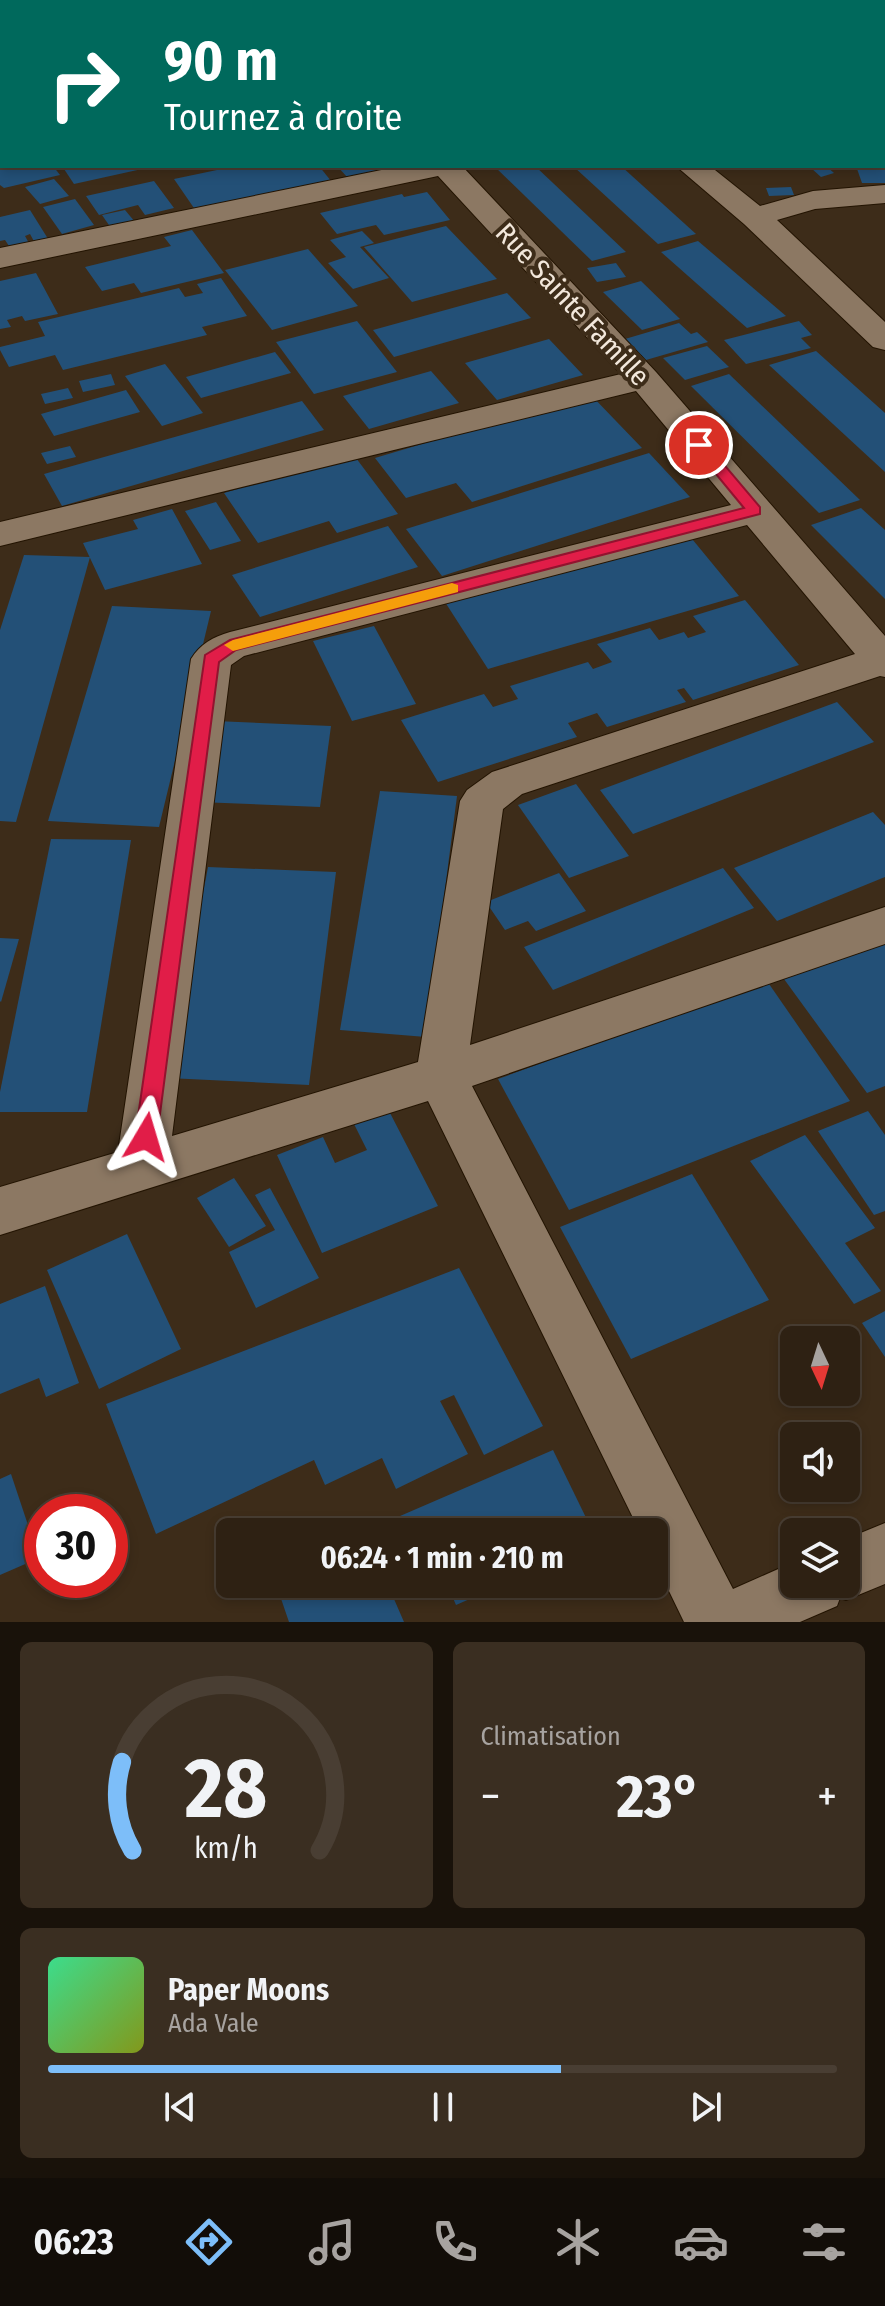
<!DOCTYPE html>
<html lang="fr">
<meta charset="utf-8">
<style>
body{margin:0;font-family:"Fira Sans Condensed",sans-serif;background:#3a2e21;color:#f1f3f6;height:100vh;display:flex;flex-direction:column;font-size:30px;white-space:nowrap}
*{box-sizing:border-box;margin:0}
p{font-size:26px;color:#a7a3a0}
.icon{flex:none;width:44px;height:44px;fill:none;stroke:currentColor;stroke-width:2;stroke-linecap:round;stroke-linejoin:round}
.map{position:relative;height:1622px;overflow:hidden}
.details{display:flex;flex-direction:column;gap:20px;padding:20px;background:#19120a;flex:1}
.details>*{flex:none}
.banner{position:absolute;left:0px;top:0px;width:886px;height:168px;box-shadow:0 4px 12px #0003,0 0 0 2px #493e33;background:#00695c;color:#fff;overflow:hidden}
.needle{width:52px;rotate:176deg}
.controls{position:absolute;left:780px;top:1326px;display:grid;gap:16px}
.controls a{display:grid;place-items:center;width:80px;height:80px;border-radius:12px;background:#2e2113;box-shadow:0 4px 12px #0003,0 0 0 2px #493e33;font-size:40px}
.speed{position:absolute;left:24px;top:1494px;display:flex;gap:16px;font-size:40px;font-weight:700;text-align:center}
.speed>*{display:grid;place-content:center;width:104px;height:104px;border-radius:50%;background:#2e2113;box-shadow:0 4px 12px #0003,0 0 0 2px #493e33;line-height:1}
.speed .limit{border:12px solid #d22;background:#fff;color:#111}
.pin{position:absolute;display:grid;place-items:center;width:68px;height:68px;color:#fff;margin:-34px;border:4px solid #fff;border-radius:50%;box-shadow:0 2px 8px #0007}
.me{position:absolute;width:88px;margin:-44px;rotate:7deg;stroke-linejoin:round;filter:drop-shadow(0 0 6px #0008)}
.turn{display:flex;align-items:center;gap:28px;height:168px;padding:0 32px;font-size:36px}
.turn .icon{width:104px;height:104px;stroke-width:2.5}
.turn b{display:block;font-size:56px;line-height:68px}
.big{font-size:60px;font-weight:700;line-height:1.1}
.details .card{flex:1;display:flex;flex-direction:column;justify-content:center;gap:12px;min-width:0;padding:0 28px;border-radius:12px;background:#3a2e21}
.details .dial{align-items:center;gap:0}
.dial svg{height:208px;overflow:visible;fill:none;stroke:#493e33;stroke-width:7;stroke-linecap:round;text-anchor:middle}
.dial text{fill:#f1f3f6;stroke:none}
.song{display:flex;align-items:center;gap:24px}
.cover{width:96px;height:96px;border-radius:12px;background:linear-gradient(135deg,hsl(150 70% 55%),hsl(70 70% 35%))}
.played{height:8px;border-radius:4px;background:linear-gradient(90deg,#7dbef9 65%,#493e33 65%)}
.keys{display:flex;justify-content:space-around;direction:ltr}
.heat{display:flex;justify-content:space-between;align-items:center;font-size:44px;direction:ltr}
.details .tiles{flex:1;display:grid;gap:20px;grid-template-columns:1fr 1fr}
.card:last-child{grid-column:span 2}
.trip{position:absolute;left:216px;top:1518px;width:452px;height:80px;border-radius:12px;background:#2e2113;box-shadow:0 4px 12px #0003,0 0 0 2px #493e33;font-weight:700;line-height:80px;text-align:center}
.dock{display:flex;height:128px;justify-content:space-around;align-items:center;background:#120d08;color:#a7a3a0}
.dock .icon{width:56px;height:56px}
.dock .active{color:#7dbef9}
.dock b{font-size:36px;color:#f1f3f6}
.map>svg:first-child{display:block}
.building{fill:#235077}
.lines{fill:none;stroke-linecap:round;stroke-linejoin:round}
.minor-casing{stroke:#231402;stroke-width:2}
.minor{fill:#8c7863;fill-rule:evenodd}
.route{fill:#e11d48;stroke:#92132f;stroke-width:2}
.slow{fill:#f59e0b}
.labels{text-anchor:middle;stroke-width:8;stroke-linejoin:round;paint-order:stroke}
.street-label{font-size:28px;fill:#f3e8dc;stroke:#3d2c19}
</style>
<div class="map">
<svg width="885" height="1622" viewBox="0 0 885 1622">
<rect width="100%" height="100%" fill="#3d2c19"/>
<!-- building -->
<g class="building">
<polygon points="0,166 53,166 60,175 4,188 0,185"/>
<polygon points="62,166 151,166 151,167 74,184"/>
<polygon points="236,166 319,166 331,181 196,211 174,179"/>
<polygon points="337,166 389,166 389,167 348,178"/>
<polygon points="494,166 535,166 626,252 592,261"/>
<polygon points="573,166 621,166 696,234 658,244"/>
<polygon points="826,166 834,173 821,177 811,168"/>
<polygon points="856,166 885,166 885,183 862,183"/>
<polygon points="54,179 69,196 40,204 25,187"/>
<polygon points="154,181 174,208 145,215 138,205 99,215 86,196"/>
<polygon points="791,187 794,195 769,196 766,188"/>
<polygon points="427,192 450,220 384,235 376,225 337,234 320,213 402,194 404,197"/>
<polygon points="75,199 94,225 62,234 43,207"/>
<polygon points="30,210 50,242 36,245 30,234 25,236 30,245 11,249 5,240 0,241 0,217"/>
<polygon points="125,210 135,222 111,228 102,215"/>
<polygon points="446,226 497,279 412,302 364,247"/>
<polygon points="192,230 224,273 141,293 134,283 102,291 85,267 171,246 164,237"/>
<polygon points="362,231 374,243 360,247 389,278 353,289 328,263 346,257 330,240"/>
<polygon points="698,241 786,316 747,328 661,252"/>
<polygon points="308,249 358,306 272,330 225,270"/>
<polygon points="616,263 626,277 597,282 587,268"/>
<polygon points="36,273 58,314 25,321 22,316 7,320 11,327 0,329 0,281"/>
<polygon points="221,278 247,316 202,327 207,335 63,370 55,355 9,367 0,350 0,347 45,336 38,322 179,288 185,297 203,293 197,284"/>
<polygon points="641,281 680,319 642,330 603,292"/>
<polygon points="507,293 531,318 394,357 373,330"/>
<polygon points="357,321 397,372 314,394 276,342"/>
<polygon points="799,321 812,335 801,338 811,348 746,364 724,340"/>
<polygon points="679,323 691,334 697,332 708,342 646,360 625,339"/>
<polygon points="549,339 583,375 497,400 465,363"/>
<polygon points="707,346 729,367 685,380 663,358"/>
<polygon points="816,351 885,413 885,472 769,365"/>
<polygon points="275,352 291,373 201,398 186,377"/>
<polygon points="165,364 203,413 162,426 125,376"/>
<polygon points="431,371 459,403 369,429 343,396"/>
<polygon points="111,374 115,385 83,392 79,381"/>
<polygon points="729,374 860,500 819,513 691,386"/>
<polygon points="68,388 73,398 45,404 41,394"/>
<polygon points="126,390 140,412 54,436 41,414"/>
<polygon points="590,394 642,448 472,502 456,483 406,498 375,458"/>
<polygon points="302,401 324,430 62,506 44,474"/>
<polygon points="70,446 76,457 47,464 41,453"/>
<polygon points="649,453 690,497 442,576 406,529"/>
<polygon points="353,454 398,514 337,533 329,521 258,543 224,493"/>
<polygon points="216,502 241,541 210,550 185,511"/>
<polygon points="861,508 885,530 885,599 811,525"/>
<polygon points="172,509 202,564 105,590 83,543 138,529 133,520"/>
<polygon points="388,526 418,567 260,617 232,575"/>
<polygon points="688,534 739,596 488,669 445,602"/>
<polygon points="24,555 90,557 16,822 0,821 0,630"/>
<polygon points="745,600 799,665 693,700 684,688 677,690 686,702 607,727 597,713 568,723 577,737 438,782 401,720 484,694 493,707 518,699 510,686 588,662 593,669 612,662 597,644 650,628 659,640 684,632 688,638 706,632 693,616"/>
<polygon points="112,606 211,611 159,827 48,821"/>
<polygon points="374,626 416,704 352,721 313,641"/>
<polygon points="837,702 874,742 633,834 600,790"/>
<polygon points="215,721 331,726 320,807 199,802"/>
<polygon points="576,784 629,856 569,878 518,805"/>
<polygon points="380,791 457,796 426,1037 340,1030"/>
<polygon points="873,812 885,825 885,877 777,921 734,868"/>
<polygon points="51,839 131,840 87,1112 0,1112 0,1092"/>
<polygon points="208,867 336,872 309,1085 168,1078"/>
<polygon points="723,868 754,908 553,990 524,947"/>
<polygon points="559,873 586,911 536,931 528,921 505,930 486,902"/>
<polygon points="0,938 19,939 1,1002 0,1001"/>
<polygon points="885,943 885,1086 867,1093 784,979"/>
<polygon points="767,981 850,1101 569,1210 498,1079"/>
<polygon points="389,1111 438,1206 322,1253 277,1155 323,1137 335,1163 367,1150 354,1124"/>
<polygon points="868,1111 885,1135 885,1211 874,1215 818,1131"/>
<polygon points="805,1135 875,1228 845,1243 881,1291 854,1304 750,1161"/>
<polygon points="692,1174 769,1300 631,1359 560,1227"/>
<polygon points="234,1178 266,1226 229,1247 197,1198"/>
<polygon points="270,1188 319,1278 256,1308 229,1252 275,1230 255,1195"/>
<polygon points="127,1234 181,1349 99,1389 47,1270"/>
<polygon points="459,1268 543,1426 484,1455 454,1395 440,1401 468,1454 396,1489 382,1458 325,1485 314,1460 156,1534 106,1404"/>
<polygon points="45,1286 79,1383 46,1397 39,1378 0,1394 0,1304"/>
<polygon points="885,1311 885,1357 862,1323"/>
<polygon points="553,1450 593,1532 363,1532"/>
<polygon points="11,1474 39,1558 0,1575 0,1479"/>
<polygon points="276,1584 428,1584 394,1599 404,1622 289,1622"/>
<polygon points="447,1584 504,1584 456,1605"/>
</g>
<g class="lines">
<!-- minor casing -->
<g class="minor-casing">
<g id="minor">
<polygon points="0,0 31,0 2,2 2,9"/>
<polygon points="266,0 302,0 265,2"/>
<polygon points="562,0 589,0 590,2 563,2"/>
<rect x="884" y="35" width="1" height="16"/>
<rect x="0" y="45" width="2" height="16"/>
<rect x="0" y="131" width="2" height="18"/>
<path d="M401 166H462L656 372 885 636V677L880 676 522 794 503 809 470 1045 885 907V944L472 1086 733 1589 794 1562V1584H846V1539L885 1523V1584L846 1600 840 1598 837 1606 800 1622H684L654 1560V1532H640L428 1101 0 1235V1187L118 1152 191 659C200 644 213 637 230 632L731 505 636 391 0 546V522L621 374 438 176 0 268V248ZM747 525 855 654 492 772 467 790 460 801 418 1062 172 1136 231 665 244 656Z"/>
<polygon points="676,166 710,166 760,206 813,191 885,185 885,203 815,209 777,220 885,322 885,350 873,347 744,224"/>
</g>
</g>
<!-- minor -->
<use href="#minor" class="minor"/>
</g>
<!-- route -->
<polygon class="route" points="699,440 705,442 760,507 760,514 236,650 219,662 157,1137 153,1143 146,1146 139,1143 135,1137 205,655 230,640 744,508 692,445"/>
<!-- slow -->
<polygon class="slow" points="452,583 458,585 458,592 233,651 224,645 233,640"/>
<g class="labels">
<!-- street labels -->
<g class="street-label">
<text transform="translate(573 304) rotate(47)" y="10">Rue Sainte Famille</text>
</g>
</g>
</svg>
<div class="controls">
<a><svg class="needle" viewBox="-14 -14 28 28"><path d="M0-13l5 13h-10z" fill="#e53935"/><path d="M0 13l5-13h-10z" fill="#a7a3a0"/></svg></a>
<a><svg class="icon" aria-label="sound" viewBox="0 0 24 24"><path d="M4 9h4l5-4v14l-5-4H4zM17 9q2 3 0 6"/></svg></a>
<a><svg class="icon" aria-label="layers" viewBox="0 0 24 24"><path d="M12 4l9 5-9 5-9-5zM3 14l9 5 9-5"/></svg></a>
</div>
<div class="speed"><div class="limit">30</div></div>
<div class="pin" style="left:699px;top:445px;background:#d93025"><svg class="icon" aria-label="arrive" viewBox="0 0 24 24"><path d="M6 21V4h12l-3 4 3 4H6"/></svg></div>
<svg class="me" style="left:146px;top:1137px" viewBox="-20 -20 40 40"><path d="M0-17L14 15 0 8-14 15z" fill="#e11d48" stroke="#fff" stroke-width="4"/></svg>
<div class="trip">06:24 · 1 min · 210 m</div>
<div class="banner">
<div class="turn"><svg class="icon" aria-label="right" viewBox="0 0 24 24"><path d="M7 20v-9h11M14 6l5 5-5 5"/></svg><div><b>90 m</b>Tournez à droite</div></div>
</div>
</div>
<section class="details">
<div class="tiles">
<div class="card dial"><svg viewBox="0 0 100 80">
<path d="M14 69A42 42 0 1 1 86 69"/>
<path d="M14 69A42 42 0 0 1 10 35" stroke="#7dbef9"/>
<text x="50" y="56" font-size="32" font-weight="700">28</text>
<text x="50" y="72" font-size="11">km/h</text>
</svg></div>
<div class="card"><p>Climatisation</p>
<div class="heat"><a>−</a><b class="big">23°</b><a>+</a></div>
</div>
<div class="card">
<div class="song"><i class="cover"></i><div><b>Paper Moons</b><p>Ada Vale</p></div></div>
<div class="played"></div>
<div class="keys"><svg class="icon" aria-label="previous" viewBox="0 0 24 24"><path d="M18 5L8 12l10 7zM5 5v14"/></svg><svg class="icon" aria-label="pause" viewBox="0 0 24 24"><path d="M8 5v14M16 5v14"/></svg><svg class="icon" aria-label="next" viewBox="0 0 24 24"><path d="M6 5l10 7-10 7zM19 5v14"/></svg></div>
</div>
</div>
</section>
<nav class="dock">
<b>06:23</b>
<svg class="icon active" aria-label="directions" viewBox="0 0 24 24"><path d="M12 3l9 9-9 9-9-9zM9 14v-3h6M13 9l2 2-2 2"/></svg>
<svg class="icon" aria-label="music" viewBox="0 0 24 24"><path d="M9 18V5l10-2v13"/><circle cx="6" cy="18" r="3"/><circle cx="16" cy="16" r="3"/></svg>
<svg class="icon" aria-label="phone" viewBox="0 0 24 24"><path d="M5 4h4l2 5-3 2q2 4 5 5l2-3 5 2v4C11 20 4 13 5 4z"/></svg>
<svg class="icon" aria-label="climate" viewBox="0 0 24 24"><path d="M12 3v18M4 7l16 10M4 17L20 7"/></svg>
<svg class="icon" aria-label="car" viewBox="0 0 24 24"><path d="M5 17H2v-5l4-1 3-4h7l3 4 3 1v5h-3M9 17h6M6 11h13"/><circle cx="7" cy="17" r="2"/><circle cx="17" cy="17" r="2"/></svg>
<svg class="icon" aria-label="filters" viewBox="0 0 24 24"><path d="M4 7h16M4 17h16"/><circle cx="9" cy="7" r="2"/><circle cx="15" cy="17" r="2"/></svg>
</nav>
